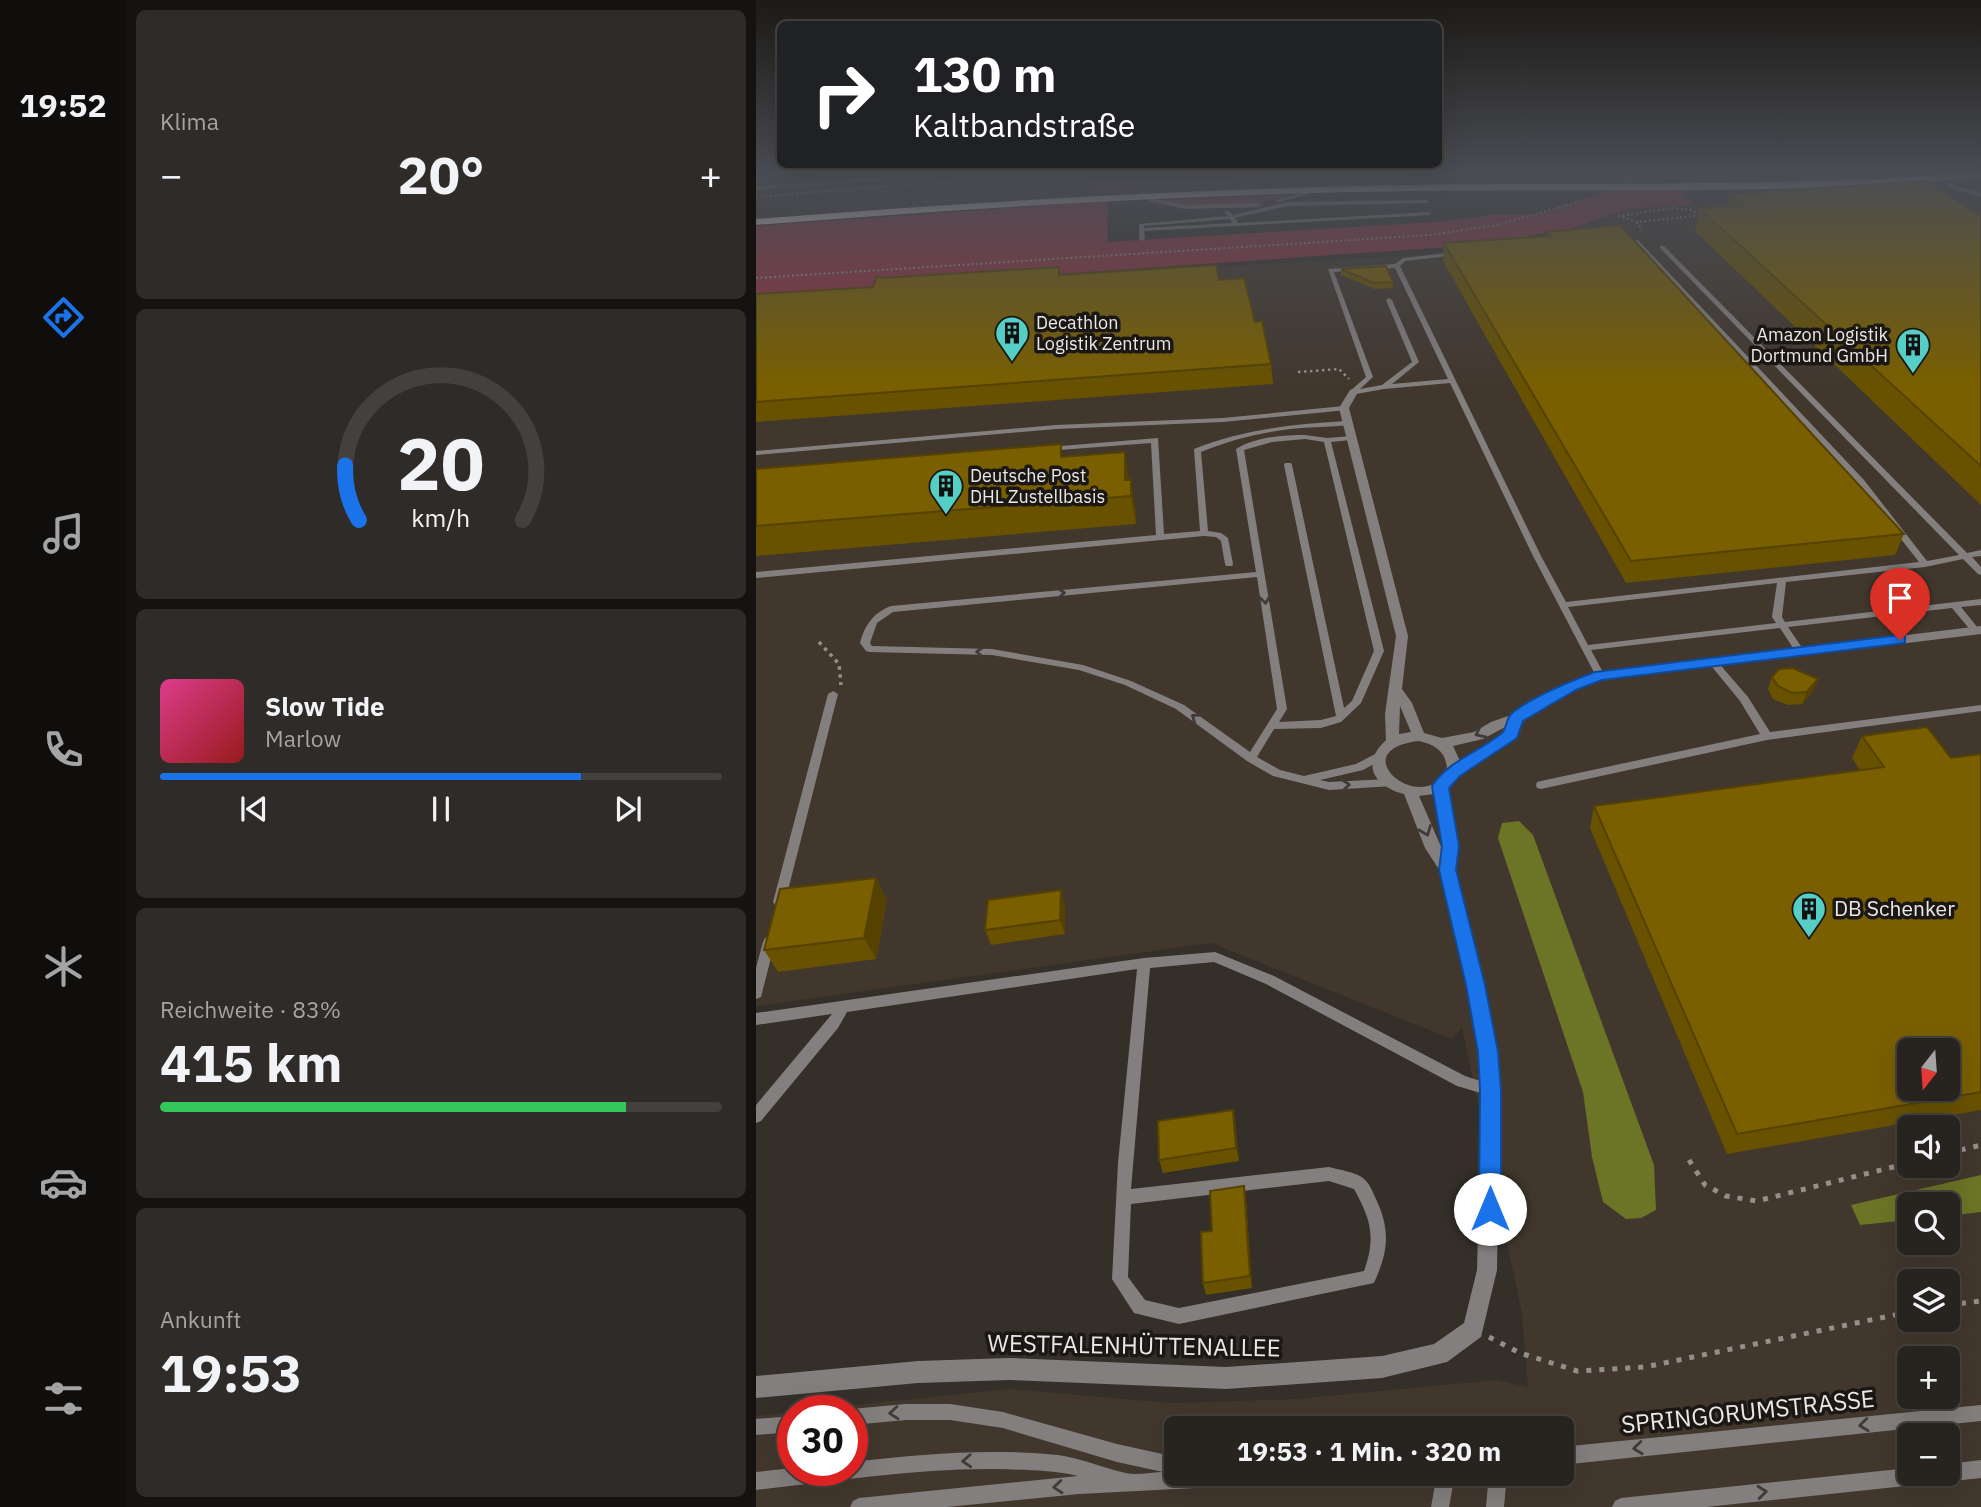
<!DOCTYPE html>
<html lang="de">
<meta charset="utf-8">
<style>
body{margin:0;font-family:"IBM Plex Sans",sans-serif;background:#2f2b28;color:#f1f3f6;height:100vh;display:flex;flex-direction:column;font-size:26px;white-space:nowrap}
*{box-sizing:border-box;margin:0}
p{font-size:23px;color:#a4a4a4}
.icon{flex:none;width:38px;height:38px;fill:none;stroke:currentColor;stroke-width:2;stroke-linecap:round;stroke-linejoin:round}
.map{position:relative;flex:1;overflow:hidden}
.panel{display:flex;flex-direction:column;gap:10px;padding:10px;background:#151311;width:630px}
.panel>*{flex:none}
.hud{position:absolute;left:21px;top:21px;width:665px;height:147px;border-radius:10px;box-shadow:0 7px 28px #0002,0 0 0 2px #43403d;background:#202124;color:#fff;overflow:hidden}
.needle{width:46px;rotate:197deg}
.buttons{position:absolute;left:1141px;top:1038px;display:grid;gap:14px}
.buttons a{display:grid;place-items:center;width:63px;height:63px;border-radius:10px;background:#27231f;box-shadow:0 7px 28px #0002,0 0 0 2px #43403d;font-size:35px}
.speed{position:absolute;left:21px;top:1395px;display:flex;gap:14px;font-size:35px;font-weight:700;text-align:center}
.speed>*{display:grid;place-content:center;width:91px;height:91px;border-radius:50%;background:#27231f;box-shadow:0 7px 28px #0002,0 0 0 2px #43403d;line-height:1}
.speed .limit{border:10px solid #d22;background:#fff;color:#111}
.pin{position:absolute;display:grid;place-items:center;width:60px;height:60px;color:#fff;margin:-72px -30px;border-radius:50% 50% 50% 0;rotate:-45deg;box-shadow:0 0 7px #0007}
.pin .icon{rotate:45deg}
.me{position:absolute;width:77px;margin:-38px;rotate:0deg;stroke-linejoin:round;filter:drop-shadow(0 0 5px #0008)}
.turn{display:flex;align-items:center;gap:24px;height:147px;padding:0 21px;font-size:32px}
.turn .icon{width:91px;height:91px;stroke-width:2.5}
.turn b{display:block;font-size:49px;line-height:60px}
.big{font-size:52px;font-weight:800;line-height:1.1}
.panel .widget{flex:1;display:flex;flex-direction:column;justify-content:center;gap:10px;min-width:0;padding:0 24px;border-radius:10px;background:#2f2b28}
.panel .dial{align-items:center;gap:0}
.dial svg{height:182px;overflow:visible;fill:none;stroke:#43403d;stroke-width:7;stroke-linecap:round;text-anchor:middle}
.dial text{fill:#f1f3f6;stroke:none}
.song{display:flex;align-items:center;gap:21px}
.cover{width:84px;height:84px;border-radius:10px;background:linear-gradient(135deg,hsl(330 70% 55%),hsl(0 70% 35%))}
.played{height:7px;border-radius:4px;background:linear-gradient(90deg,#1a73e8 75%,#43403d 75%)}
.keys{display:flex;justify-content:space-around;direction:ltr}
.heat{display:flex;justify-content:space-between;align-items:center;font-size:38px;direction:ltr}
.charge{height:10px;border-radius:5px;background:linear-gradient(90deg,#34c759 83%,#43403d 0)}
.trip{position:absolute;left:408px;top:1416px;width:410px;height:70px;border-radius:10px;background:#27231f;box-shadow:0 7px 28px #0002,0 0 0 2px #43403d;font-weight:800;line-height:70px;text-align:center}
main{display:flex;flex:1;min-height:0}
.dock{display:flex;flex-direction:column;width:126px;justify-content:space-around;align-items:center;background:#100e0c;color:#a4a4a4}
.dock .icon{width:49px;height:49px}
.dock .selected{color:#1a73e8}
.dock b{font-size:32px;color:#f1f3f6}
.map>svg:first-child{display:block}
.built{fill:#41372d;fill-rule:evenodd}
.green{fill:#88323d}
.forest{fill:#90323f}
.water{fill:#6c7426}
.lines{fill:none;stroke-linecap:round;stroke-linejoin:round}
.stream{stroke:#6c7426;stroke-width:3.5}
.path-far3{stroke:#938f8b;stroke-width:2;stroke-dasharray:2 2.5;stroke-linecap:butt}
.path-far2{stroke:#938f8b;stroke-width:2.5;stroke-dasharray:2.5 3.5;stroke-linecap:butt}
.path-far1{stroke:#938f8b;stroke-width:3.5;stroke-dasharray:3.5 4.5;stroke-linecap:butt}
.path{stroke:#938f8b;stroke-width:5;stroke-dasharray:5 8;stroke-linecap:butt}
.service{fill:#837f7e;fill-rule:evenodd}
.minor{fill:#837f7e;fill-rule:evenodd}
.trunk{fill:#e8dedc;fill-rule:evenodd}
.wall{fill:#685200}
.shaded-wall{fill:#554200}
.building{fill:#795f00;stroke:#554200;stroke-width:2;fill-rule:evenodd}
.oneway{stroke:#3f3b3a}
.route{fill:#1a73e8;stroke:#114b97;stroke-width:2}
.labels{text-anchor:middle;stroke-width:7;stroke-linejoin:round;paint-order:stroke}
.far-poi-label{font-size:18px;fill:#ebe7e4;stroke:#1a1715;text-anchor:start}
.poi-label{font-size:21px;fill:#ebe7e4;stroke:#1a1715;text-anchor:start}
.near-street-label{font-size:24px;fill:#ebe7e4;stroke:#1a1715}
</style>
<main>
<nav class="dock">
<b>19:52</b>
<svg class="icon selected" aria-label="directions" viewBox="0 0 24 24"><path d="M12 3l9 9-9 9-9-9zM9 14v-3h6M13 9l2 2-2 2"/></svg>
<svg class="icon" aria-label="music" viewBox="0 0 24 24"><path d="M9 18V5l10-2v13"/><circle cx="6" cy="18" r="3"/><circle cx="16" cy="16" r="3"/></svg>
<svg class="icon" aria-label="phone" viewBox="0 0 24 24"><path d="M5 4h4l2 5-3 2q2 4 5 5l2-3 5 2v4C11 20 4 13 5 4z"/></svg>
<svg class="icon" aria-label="climate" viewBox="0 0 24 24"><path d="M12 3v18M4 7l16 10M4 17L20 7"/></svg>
<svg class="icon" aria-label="car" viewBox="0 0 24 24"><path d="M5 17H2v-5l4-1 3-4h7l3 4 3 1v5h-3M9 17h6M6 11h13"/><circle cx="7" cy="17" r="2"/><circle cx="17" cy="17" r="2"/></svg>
<svg class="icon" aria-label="filters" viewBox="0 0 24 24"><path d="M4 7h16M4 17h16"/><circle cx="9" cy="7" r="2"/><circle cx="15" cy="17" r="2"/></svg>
</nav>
<section class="panel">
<div class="widget"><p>Klima</p>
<div class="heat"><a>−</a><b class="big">20°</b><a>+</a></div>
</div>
<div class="widget dial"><svg viewBox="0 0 100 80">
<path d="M14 69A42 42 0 1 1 86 69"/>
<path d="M14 69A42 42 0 0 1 8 45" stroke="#1a73e8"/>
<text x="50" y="56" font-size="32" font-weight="700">20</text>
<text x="50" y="72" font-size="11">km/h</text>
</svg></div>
<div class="widget">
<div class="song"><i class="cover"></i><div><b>Slow Tide</b><p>Marlow</p></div></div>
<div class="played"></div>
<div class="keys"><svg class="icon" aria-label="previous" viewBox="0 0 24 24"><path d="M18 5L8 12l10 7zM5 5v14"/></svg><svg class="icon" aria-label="pause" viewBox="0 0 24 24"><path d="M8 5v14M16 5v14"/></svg><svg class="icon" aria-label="next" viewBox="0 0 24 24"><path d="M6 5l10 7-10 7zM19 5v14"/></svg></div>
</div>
<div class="widget"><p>Reichweite · 83%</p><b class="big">415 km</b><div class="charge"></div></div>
<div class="widget"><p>Ankunft</p><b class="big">19:53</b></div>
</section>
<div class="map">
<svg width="1225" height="1507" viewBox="0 0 1225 1507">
<rect width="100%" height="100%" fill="#342f29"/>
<!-- built -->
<path class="built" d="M1225 189V1507H0V1416L37 1412V1470H96V1410H50L254 1389 414 1403 540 1399 740 1380 772 1387 766 1314 706 1028 696 1039 455 943 0 1006V295L659 255 737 247 771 240 841 221 876 208ZM1153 1050H1192V1088H1153ZM1153 1127H1192V1166H1153ZM1153 1204H1192V1242H1153ZM1153 1281H1192V1320H1153ZM1153 1358H1192V1396H1153ZM420 1428H805V1474H420ZM1153 1435H1192V1474H1153Z"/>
<!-- green -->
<polygon class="green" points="534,195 496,205 431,206 405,200"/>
<!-- forest -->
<g class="forest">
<polygon points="418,175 640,175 660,177 344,188 325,182"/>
<polygon points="857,189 926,190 938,205 876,208 813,229 720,245 0,295 0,226 352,201 351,242 680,222 736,215 784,214"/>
</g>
<!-- water -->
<g class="water">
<polygon points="763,821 777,835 898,1165 900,1210 885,1218 870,1219 847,1202 836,1157 827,1092 742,838 746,823"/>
<polygon points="1225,1175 1225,1212 1192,1216 1192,1204 1153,1204 1153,1220 1104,1225 1095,1205"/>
</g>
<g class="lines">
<!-- stream -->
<polyline class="stream" points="0,188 178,175"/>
<!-- path-far3 -->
<g class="path-far3">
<polyline points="0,181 84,175"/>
<polyline points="0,197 275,175"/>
<polygon points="916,208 934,210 940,213 938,216 881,222 863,216"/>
<polyline points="881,222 886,230"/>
<polyline points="0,278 674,235 740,225 822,202"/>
</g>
<!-- path-far2 -->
<polyline class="path-far2" points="542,372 583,369 593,379"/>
<!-- path-far1 -->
<polyline class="path-far1" points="63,642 83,664 85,685"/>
<!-- path -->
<g class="path">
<polyline points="1192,1153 1225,1145"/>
<polyline points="933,1160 949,1185 970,1196 1001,1201 1153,1163"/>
<polyline points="1192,1305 1225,1301"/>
<polyline points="733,1337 764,1353 821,1371 889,1367 1153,1312"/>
</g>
<!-- service -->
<g class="service">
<polygon points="872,175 877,175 874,179 870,179"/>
<polygon points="548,188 551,190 551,195 522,202 519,200 546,193 545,190"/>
<polygon points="392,195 396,195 398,199 429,205 503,203 506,205 503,207 429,209 394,201"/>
<path d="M671 200 673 203 532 206 479 218 482 223 675 212 673 215 388 231 389 239 386 241 383 239V224L472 216 468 212 471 210 477 215 532 202ZM474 219 476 223 388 228V226Z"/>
<path d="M864 236 882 240 1108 480 1171 561 1203 555 904 248V246H908L1211 553 1225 550V556L1216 557 1225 567V575L1222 574 1207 559 1169 567 1030 582 1026 617 1029 622 1225 599V605L1205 607 1222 628 1224 630 1222 632H1216L1196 608 1032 627 1049 652 1044 655 1041 654 1024 628 835 650 849 676 847 678H841L777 556 694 383 628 389 600 394 593 392 610 377 572 269 639 264 647 258 702 252 703 253 700 255 649 261 644 266 785 556 810 602 1163 562 1102 484 878 242 864 238ZM639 268 692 379 636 384 663 362 636 300 633 298 630 300 656 362 626 385 604 389 617 377 578 272ZM1021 583 1016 617 1020 623 832 645 812 607Z"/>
<polygon points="588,406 592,408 591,410 467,422 300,429 0,455 0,451 300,425 467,418"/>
<path d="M591 421 595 423 594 425C574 427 554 427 534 429 503 433 474 440 445 452L452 531 465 533 472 538 477 564 476 566H470L469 564 465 541 460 537 448 536 0 578V572L400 535 395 443 290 451V447H293L402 438 408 534 444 531 438 449C488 429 538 424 591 421Z"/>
<path d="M549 435 571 438 595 436 599 438 595 440 575 442 628 651 605 703 585 722 565 728 518 729 501 757 524 770 548 776 600 764 623 752 628 756 627 759 607 770 564 780 573 782 633 779 638 783 637 786 573 790 517 776 491 761 420 709 369 685 323 670 236 655 113 652 110 651 104 643C109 625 117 613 135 606L500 572 480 449C500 437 526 435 549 435ZM549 439 568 442 618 651 596 701 588 708 536 465 535 463H529L528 465 580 716 565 720 523 722 531 709 488 450 516 442ZM501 577 521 709 494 752 428 705 375 681 327 665 236 649 116 646 114 643 121 623 137 612Z"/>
<polygon points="957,659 960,660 992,697 1014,732 1225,705 1225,711 1011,740 785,789 781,788 780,785 781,782 785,781 1004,734 984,701 952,662"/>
<polygon points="77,691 82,694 29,902 27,905 23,907 19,905 17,902 72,694"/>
<polygon points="13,937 17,938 19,942 6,993 5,997 0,999 0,968 7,942 9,938"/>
<path d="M459 952 518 976 709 1076 740 1086 742 1090 740 1094 735 1096 701 1086 510 984 458 962 394 968 375 1189 573 1167C583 1170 602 1172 609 1180 614 1184 617 1193 620 1199 635 1231 632 1252 618 1283L423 1324 378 1313 356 1279 362 1163 381 969 91 1012 82 1028 5 1121 0 1123V1105L76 1014 0 1025V1013L388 958ZM573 1181 598 1189C615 1220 620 1237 608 1271L423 1308 389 1300 372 1277 375 1204Z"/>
<path d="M150 1404H194L247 1412 361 1444 420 1457V1474H543L540 1480 534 1483 323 1494 191 1507H94L97 1501 103 1498 322 1476C296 1470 268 1470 241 1469 161 1468 80 1481 0 1490V1472L37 1468V1470H96V1462C164 1454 233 1448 302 1455 325 1458 347 1468 370 1473 381 1476 396 1472 407 1472L361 1462 247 1428 194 1420H150L96 1425V1410H91L96 1409Z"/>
<polygon points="1225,1405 1225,1421 805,1465 805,1447"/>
<polygon points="37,1416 37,1432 0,1435 0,1419"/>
<polygon points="1225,1460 1225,1478 950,1507 856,1507 859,1501 865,1498 1153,1468 1153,1474 1192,1474 1192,1464"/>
<polygon points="681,1474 699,1474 693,1507 675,1507"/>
<polygon points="733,1474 751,1474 748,1507 730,1507"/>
</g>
<!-- minor -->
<g class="minor">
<polygon points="1194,184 1225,193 1225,197 1192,187"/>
<path d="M597 389 602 392 593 408 652 636 646 689 656 703 668 733 686 738 718 732 735 722 755 715 809 684 844 672 1225 626V634L846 680 819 690 766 721 760 737 701 776 692 788 702 846 699 870 727 985 741 1052 744 1090 741 1270 725 1337 691 1362 626 1378 470 1389 253 1380 162 1383 0 1398V1376L162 1361 253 1358 470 1367 626 1356 678 1344 708 1323 721 1270 726 1090 723 1052 711 985 684 871 669 848 648 794C618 786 604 764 630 740L629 714 640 636 583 408 594 390ZM644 706 655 732 643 734ZM751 726 749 731 704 761 697 746 727 739ZM663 741C679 745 690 751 691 769 667 819 584 750 663 741ZM678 794 686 846V849L663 796Z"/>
</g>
<!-- trunk -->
<path class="trunk" d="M1188 175H1225V177C1035 196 843 188 652 191 434 194 217 208 0 225V219C216 202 433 189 650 185 830 182 1009 187 1188 175Z"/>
</g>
<!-- wall -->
<g class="wall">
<polygon points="974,194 1225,216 1225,505 939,231 943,208 971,207"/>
<polygon points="791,232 1148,534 1139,555 870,583 687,261 688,243 790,237"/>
<polygon points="303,267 305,275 463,280 499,322 515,364 517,384 0,422 0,294 117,287 126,278"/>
<polygon points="585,269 637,282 637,288 618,289 585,275"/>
<polygon points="308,457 373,480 379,507 380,524 0,556 0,469"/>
<polygon points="1016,677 1062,679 1057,691 1046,704 1032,705 1017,699 1012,689"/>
<polygon points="1106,736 1195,758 1225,754 1225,1110 971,1154 834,828 838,806 1104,770 1096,758"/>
<polygon points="131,900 120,959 22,972 8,950"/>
<polygon points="309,905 309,934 235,945 229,930"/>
<polygon points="479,1123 483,1161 407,1173 403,1160"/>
<polygon points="490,1199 496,1288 450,1295 447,1283 456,1231"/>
</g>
<!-- shaded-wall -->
<g class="shaded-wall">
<polygon points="369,452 373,479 369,480"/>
<polygon points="375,480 379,507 380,524 375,496"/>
<polygon points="1062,679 1057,691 1046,704 1051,692"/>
<polygon points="120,878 131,900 120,959 108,938"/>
<polygon points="305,890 309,905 309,934 304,920"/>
<polygon points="477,1110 479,1123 483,1161 480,1148"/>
<polygon points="488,1186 490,1199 496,1288 494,1276"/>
</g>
<!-- building -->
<g class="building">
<polygon points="1170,181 1225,216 1225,466 943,208 988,206 974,194"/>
<polygon points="864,225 1148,534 875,561 688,243 794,236 791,232"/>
<polygon points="460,265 463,280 488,278 499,322 506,321 515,364 0,402 0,294 117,287 121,276 126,278 303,267 303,275"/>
<polygon points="630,266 637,282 618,283 585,269"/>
<polygon points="305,444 305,457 369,452 369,480 375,480 375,496 0,526 0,469"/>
<polygon points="1037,668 1062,679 1051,692 1036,693 1022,686 1016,677 1023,669"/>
<path d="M1171 727 1195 758 1225 754V1092L981 1134 838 806 1128 767 1106 736ZM1153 1050H1192V1088H1153Z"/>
<polygon points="120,878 108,938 8,950 24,889"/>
<polygon points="305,890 304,920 229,930 232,900"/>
<polygon points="477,1110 480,1148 403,1160 402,1121"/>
<polygon points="488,1186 494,1276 447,1283 445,1232 456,1231 454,1191"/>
</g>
<!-- one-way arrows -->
<defs><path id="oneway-chevron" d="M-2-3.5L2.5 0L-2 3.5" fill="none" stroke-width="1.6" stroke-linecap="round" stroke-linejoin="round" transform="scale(1.75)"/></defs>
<g class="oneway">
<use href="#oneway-chevron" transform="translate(304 593) rotate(-5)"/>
<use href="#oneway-chevron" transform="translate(509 599) rotate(81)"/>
<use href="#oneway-chevron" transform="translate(225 652) rotate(-177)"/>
<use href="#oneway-chevron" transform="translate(440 718) rotate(-144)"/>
<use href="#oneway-chevron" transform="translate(724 733) rotate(154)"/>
<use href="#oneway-chevron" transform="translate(589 785) rotate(-4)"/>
<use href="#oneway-chevron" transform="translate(670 831) rotate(69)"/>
<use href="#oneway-chevron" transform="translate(138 1413) rotate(175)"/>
<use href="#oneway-chevron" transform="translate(1108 1425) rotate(174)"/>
<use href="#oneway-chevron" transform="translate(882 1448) rotate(174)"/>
<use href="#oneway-chevron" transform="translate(211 1461) rotate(177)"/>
<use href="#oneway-chevron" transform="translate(302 1487) rotate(175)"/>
<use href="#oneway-chevron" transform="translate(1006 1492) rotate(-6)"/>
</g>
<!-- sky -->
<linearGradient id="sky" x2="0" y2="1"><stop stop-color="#1d1a17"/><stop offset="0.45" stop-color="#4a4d54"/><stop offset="1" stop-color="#4a4d54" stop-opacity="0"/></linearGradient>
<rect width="1225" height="386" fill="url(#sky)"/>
<!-- route -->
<path class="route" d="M1144 635 1149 636V643L846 680 820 690 767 721 761 738 704 776 693 788 703 846 700 870 729 985 742 1052 745 1090V1209L742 1217 734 1221 726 1217 723 1209 724 1090 722 1052 710 985 683 870 686 846 676 786C692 761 723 752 746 733 751 728 750 719 755 714 775 697 815 681 839 672Z"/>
<!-- icons -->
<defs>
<g id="building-pin" transform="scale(1.75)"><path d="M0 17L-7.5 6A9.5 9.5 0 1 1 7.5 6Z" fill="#55cec5" stroke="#1a1715"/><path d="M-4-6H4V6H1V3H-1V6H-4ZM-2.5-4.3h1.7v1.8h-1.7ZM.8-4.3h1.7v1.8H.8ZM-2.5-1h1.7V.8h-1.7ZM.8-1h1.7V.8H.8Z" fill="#111"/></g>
</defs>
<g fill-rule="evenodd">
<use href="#building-pin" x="256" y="333"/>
<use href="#building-pin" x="1157" y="345"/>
<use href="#building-pin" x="190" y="486"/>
<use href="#building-pin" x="1053" y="909"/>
</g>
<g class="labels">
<!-- far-poi labels -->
<g class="far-poi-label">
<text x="280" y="329">Decathlon<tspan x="280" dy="21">Logistik Zentrum</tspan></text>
<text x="1132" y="341" text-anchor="end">Amazon Logistik<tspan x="1132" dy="21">Dortmund GmbH</tspan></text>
<text x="214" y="482">Deutsche Post<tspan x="214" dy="21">DHL Zustellbasis</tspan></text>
</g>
<!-- poi labels -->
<g class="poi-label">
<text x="1078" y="916">DB Schenker</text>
</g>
<!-- near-street labels -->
<g class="near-street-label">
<text transform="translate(378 1346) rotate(1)" y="8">WESTFALENHÜTTENALLEE</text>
<text transform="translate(992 1412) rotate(-6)" y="8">SPRINGORUMSTRASSE</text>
</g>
</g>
</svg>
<div class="buttons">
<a><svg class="needle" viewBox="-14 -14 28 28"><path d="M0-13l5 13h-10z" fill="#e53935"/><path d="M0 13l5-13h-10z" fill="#a4a4a4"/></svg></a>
<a><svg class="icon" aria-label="sound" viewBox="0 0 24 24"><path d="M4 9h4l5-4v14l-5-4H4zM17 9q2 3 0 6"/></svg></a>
<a><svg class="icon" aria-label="search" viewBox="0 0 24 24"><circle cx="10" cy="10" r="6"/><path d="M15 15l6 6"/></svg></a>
<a><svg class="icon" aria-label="layers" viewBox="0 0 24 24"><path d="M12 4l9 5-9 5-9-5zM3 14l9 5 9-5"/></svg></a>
<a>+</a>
<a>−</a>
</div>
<div class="speed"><div class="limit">30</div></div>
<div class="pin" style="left:1144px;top:640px;background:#d93025"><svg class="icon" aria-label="arrive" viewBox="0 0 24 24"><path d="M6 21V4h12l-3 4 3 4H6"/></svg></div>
<svg class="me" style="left:734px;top:1209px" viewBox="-20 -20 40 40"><circle r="19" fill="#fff"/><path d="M0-13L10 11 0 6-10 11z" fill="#1a73e8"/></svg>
<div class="trip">19:53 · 1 Min. · 320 m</div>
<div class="hud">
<div class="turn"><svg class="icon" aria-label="right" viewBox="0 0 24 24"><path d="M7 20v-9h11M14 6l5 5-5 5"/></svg><div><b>130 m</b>Kaltbandstraße</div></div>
</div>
</div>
</main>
